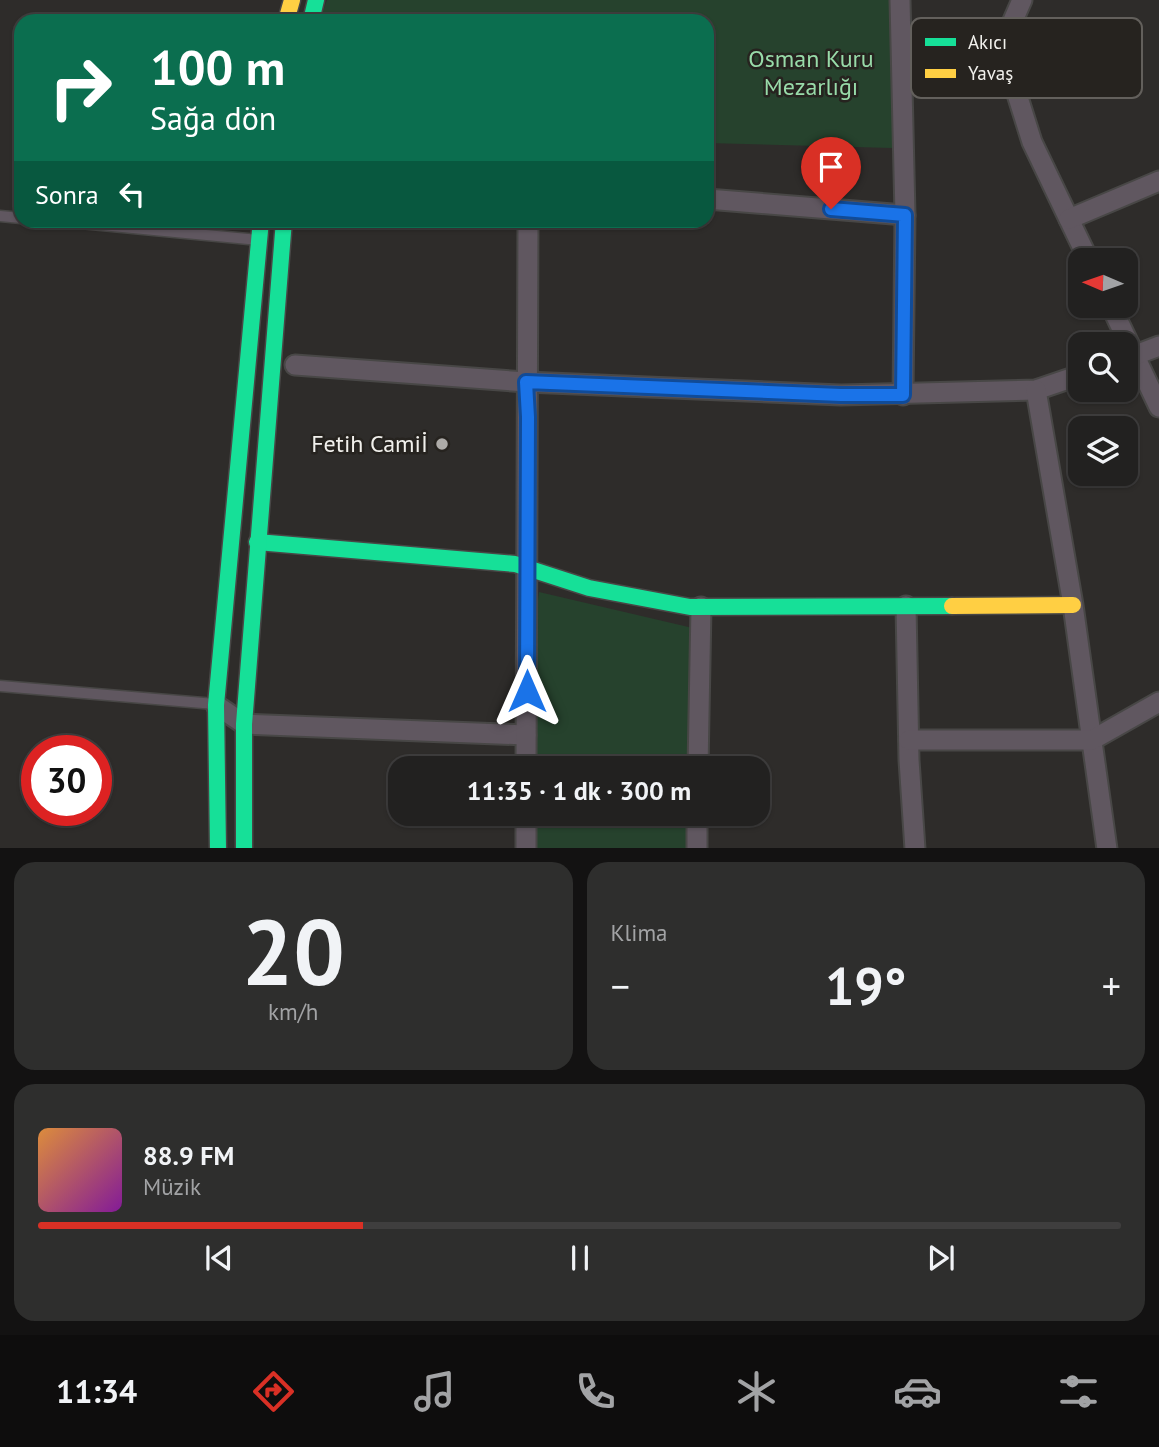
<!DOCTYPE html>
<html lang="tr">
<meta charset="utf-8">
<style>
body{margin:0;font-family:"PT Sans",sans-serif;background:#2e2e2d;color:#f1f3f6;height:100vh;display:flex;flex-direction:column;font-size:26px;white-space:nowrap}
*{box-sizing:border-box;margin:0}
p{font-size:23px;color:#a2a3a5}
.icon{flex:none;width:38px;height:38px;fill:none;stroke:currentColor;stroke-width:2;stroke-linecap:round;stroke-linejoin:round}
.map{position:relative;height:848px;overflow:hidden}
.side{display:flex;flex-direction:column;gap:14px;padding:14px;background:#131212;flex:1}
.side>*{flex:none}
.top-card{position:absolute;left:14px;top:14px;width:700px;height:214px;border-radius:21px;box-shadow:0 2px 5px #0004,0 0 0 2px #3f3e3e;background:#0b6e4f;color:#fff;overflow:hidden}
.needle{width:46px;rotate:272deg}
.buttons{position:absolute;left:1068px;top:248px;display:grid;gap:14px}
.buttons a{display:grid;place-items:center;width:70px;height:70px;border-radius:14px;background:#222120;box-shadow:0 2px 5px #0004,0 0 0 2px #3f3e3e;font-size:35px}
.speed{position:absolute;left:21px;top:735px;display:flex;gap:14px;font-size:35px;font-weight:700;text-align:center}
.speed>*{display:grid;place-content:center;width:91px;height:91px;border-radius:50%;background:#222120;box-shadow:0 2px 5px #0004,0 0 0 2px #3f3e3e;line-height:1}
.speed .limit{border:10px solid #d22;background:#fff;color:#111}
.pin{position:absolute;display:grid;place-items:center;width:60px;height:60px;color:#fff;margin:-72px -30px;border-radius:50% 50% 50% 0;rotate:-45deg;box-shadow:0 0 7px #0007}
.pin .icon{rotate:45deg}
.me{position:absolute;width:77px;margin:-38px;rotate:0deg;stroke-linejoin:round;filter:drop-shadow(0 0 5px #0008)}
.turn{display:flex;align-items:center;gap:24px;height:147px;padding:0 21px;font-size:32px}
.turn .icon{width:91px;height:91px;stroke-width:2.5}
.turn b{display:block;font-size:49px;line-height:60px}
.then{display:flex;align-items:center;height:66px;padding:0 21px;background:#0003;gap:14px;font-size:26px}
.big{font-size:52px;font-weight:600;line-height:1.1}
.side .card{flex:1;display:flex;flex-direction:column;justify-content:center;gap:10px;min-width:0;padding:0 24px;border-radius:21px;background:#2e2e2d}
.side .dial{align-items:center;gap:0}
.dial b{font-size:91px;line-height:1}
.song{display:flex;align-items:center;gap:21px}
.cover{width:84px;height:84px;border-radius:10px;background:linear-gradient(135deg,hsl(30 70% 55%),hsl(290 70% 35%))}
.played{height:7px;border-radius:4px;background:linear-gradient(90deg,#d93025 30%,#3f3e3e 30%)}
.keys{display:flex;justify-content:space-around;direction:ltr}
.heat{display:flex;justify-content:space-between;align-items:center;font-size:38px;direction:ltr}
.side .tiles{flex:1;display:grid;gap:14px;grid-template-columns:1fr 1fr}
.card:last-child{grid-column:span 2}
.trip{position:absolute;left:388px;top:756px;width:382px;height:70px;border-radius:21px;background:#222120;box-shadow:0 2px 5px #0004,0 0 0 2px #3f3e3e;font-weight:600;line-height:70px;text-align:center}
.tabs{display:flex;height:112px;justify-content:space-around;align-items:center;background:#0e0d0d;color:#a2a3a5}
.tabs .icon{width:49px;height:49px}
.tabs .selected{color:#d93025}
.tabs b{font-size:32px;color:#f1f3f6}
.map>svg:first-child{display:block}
.green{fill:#26422d}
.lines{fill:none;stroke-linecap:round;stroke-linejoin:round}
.lane-casing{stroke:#484746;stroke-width:13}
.street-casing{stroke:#484746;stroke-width:23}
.fast-casing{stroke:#484746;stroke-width:19}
.slow-casing{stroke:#484746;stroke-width:19}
.lane{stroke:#605760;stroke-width:10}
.street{stroke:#605760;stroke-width:19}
.fast{stroke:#16e098;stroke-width:16}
.slow{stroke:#ffcf43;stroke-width:16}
.route-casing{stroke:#114b97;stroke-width:18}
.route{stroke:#1a73e8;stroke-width:12}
.poi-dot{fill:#adaba8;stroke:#26231f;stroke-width:2.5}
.labels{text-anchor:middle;stroke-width:5;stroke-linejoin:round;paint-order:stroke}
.park-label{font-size:24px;fill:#98dba9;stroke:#26231f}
.poi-label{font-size:24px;fill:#f1f0ec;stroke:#26231f;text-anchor:end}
.key{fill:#26231f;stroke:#63605c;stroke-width:2}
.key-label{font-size:19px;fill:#f1f0ec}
</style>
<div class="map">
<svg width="1159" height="849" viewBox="0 0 1159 849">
<rect width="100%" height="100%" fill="#2e2c2a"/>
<!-- green -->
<g class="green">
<polygon points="327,0 892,0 892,148 707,143 707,21 319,21"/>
<polygon points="539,592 697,629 698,768 527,768 527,691"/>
<polygon points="526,814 697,814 697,848 526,849"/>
</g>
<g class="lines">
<!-- lane casing -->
<g class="lane-casing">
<g id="lane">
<polyline points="0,216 21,218"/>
<polyline points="49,220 258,240"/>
<polyline points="0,686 215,704"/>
</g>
</g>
<!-- street casing -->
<g class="street-casing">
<g id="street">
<polyline points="900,0 905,215 903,395"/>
<polyline points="1022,0 1005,39 1016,91 1032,142 1089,261"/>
<polyline points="707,199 905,215"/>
<polyline points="1069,219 1159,181"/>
<polyline points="1111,306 1159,407"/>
<polyline points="1125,359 1159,346"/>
<polyline points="295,365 526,382 841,395 1036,390 1080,375"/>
<polyline points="1036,390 1073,605 1107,849"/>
<polyline points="906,606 909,760 915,849"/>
<polyline points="216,705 244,724 526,735"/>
<polyline points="909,740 1092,740 1159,702"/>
<polyline points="526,768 528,220"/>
<polyline points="698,768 701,607"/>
<polyline points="526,849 526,814"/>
<polyline points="697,849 697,814"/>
</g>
</g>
<!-- fast casing -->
<g class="fast-casing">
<g id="fast">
<polyline points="311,21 316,0"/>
<polyline points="257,542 515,564 589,588 690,607 952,606"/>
<polyline points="218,849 216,705 261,220"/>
<polyline points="244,849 244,724 284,220"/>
</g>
</g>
<!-- slow casing -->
<g class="slow-casing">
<g id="slow">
<polyline points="286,21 292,0"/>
<polyline points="952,606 1073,605"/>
</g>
</g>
<!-- lane -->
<use href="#lane" class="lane"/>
<!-- street -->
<use href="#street" class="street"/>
<!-- fast -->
<use href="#fast" class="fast"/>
<!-- slow -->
<use href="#slow" class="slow"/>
</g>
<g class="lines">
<!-- route casing -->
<g class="route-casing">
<polyline id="route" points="527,691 528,417 526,382 841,395 903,395 905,215 831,209"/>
</g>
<!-- route -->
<use href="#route" class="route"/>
</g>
<!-- markers -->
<circle class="poi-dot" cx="442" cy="444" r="7"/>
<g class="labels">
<!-- park labels -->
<g class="park-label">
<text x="811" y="67">Osman Kuru<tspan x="811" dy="28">Mezarlığı</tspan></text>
</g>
<!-- poi labels -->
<g class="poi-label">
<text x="428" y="452">Fetih Camiİ</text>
</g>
</g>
<!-- legend -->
<rect x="911" y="18" width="231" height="80" rx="10" class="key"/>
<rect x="925" y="38" width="31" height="8" fill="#16e098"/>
<rect x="925" y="69" width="31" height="9" fill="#ffcf43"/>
<g class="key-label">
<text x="968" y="49">Akıcı</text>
<text x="968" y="80">Yavaş</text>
</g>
</svg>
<div class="buttons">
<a><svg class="needle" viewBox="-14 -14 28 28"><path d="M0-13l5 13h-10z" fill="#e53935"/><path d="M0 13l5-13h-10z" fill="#a2a3a5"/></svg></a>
<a><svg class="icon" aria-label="search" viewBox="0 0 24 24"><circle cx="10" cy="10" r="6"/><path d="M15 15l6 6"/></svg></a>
<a><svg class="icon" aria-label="layers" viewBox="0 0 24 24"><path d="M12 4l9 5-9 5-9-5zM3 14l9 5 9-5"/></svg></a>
</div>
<div class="speed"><div class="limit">30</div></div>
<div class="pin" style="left:831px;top:209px;background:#d93025"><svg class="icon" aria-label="arrive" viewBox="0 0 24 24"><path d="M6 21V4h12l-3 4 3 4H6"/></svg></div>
<svg class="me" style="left:527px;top:691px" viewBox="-20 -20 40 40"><path d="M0-17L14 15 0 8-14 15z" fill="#1a73e8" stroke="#fff" stroke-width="4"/></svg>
<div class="trip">11:35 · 1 dk · 300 m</div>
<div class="top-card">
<div class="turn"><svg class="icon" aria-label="right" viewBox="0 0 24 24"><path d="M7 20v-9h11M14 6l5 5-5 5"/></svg><div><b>100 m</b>Sağa dön</div></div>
<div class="then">Sonra<svg class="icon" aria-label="left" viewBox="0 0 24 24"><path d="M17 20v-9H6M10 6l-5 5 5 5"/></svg></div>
</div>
</div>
<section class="side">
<div class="tiles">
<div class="card dial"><b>20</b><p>km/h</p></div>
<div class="card"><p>Klima</p>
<div class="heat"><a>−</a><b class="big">19°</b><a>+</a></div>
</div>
<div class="card">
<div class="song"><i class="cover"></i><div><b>88.9 FM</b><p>Müzik</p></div></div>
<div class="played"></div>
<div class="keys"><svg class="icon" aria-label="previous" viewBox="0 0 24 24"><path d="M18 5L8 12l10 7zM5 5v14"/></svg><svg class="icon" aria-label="pause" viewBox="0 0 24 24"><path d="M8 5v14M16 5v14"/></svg><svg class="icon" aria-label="next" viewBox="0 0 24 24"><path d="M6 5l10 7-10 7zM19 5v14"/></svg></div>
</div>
</div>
</section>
<nav class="tabs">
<b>11:34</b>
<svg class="icon selected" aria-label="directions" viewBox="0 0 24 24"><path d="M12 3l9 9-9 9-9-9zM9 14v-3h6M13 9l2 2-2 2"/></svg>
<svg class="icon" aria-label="music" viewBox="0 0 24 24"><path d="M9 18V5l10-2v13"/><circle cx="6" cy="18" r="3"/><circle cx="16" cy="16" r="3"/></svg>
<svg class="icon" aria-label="phone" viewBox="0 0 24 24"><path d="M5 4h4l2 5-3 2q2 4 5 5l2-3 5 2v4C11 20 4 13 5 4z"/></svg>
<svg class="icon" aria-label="climate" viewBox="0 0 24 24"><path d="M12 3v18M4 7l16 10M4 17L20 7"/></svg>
<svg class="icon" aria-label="car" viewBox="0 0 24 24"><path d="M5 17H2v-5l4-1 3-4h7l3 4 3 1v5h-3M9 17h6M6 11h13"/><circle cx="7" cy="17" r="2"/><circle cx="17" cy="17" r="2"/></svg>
<svg class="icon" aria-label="filters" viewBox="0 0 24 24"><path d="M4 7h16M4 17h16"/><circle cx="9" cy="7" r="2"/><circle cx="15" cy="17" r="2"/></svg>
</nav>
